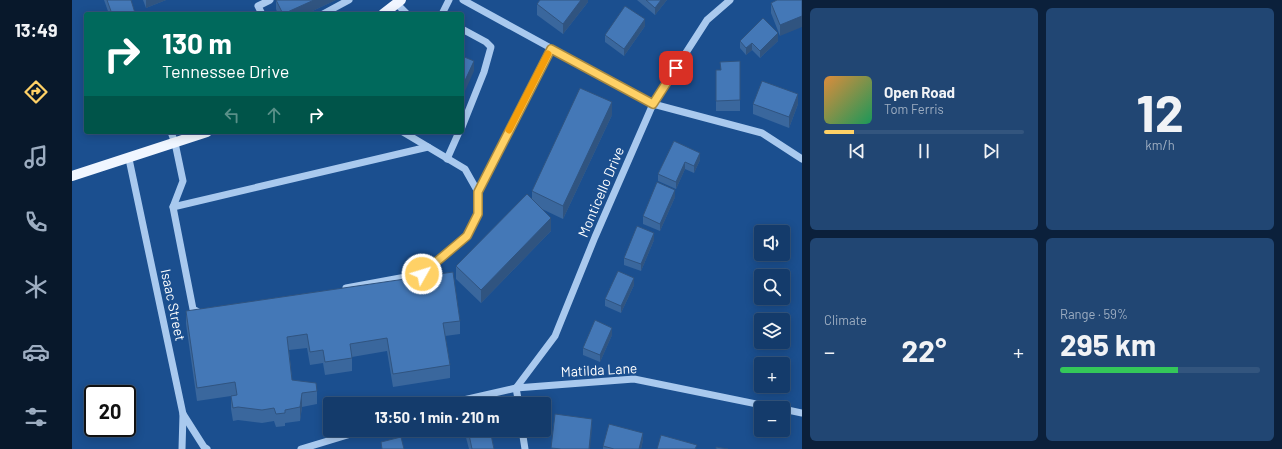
<!DOCTYPE html>
<meta charset="utf-8">
<style>
body{margin:0;font-family:Barlow,sans-serif;background:#214673;color:#f1f3f6;height:100vh;display:flex;flex-direction:column;font-size:15px;white-space:nowrap}
*{box-sizing:border-box;margin:0}
p{font-size:13px;color:#9dadc1}
.icon{flex:none;width:22px;height:22px;fill:none;stroke:currentColor;stroke-width:2;stroke-linecap:round;stroke-linejoin:round}
.map{position:relative;flex:1;overflow:hidden}
.details{display:flex;flex-direction:column;gap:8px;padding:8px;background:#0b203b;width:480px}
.details>*{flex:none}
.banner{position:absolute;left:12px;top:12px;width:380px;height:122px;border-radius:4px;box-shadow:0 2px 10px #0003,0 0 0 1px #33557e;background:#00695c;color:#fff;overflow:hidden}
.tools{position:absolute;left:682px;top:225px;display:grid;gap:8px}
.tools a{display:grid;place-items:center;width:36px;height:36px;border-radius:4px;background:#143b6b;box-shadow:0 2px 10px #0003,0 0 0 1px #33557e;font-size:20px}
.speed{position:absolute;left:12px;top:385px;display:flex;gap:8px;font-size:20px;font-weight:700;text-align:center}
.speed>*{display:grid;place-content:center;width:52px;height:52px;border-radius:50%;background:#143b6b;box-shadow:0 2px 10px #0003,0 0 0 1px #33557e;line-height:1}
.speed .limit{border:2px solid #111;border-radius:6px;background:#fff;color:#111}
.pin{position:absolute;display:grid;place-items:center;width:34px;height:34px;color:#fff;margin:-17px;border-radius:8px;box-shadow:0 2px 6px #0006}
.me{position:absolute;width:44px;margin:-22px;rotate:51deg;stroke-linejoin:round;filter:drop-shadow(0 0 3px #0008)}
.turn{display:flex;align-items:center;gap:14px;height:84px;padding:0 12px;font-size:18px}
.turn .icon{width:52px;height:52px;stroke-width:2.5}
.turn b{display:block;font-size:28px;line-height:34px}
.lanes{display:flex;align-items:center;height:38px;padding:0 12px;background:#0003;justify-content:center;gap:20px;direction:ltr}
.lanes .off{opacity:.35}
.big{font-size:30px;font-weight:700;line-height:1.1}
.details .widget{flex:1;display:flex;flex-direction:column;justify-content:center;gap:6px;min-width:0;padding:0 14px;border-radius:6px;background:#214673}
.details .dial{align-items:center;gap:0}
.dial b{font-size:52px;line-height:1}
.song{display:flex;align-items:center;gap:12px}
.cover{width:48px;height:48px;border-radius:6px;background:linear-gradient(135deg,hsl(30 70% 55%),hsl(150 70% 35%))}
.played{height:4px;border-radius:2px;background:linear-gradient(90deg,#ffd166 15%,#33557e 15%)}
.keys{display:flex;justify-content:space-around;direction:ltr}
.heat{display:flex;justify-content:space-between;align-items:center;font-size:22px;direction:ltr}
.charge{height:6px;border-radius:3px;background:linear-gradient(90deg,#34c759 59%,#33557e 0)}
.details .tiles{flex:1;display:grid;gap:8px;grid-template-columns:repeat(2,1fr)}
.trip{position:absolute;left:251px;top:397px;width:228px;height:40px;border-radius:4px;background:#143b6b;box-shadow:0 2px 10px #0003,0 0 0 1px #33557e;font-weight:700;line-height:40px;text-align:center}
main{display:flex;flex:1;min-height:0}
.tab-bar{display:flex;flex-direction:column;width:72px;justify-content:space-around;align-items:center;background:#08182b;color:#9dadc1}
.tab-bar .icon{width:28px;height:28px}
.tab-bar .current{color:#ffd166}
.tab-bar b{font-size:18px;color:#f1f3f6}
.map>svg:first-child{display:block}
.lines{fill:none;stroke-linecap:round;stroke-linejoin:round}
.minor{stroke:#a9c9ee;stroke-width:7}
.major{stroke:#f0f6ff;stroke-width:10}
.wall{fill:#3a679d}
.shaded-wall{fill:#305480}
.building{fill:#4478b7;stroke:#305480}
.route-casing{stroke:#a68842;stroke-width:10}
.route{stroke:#ffd166;stroke-width:7}
.slow{stroke:#f59e0b;stroke-width:7}
.labels{text-anchor:middle;stroke-width:4;stroke-linejoin:round;paint-order:stroke}
.street-label{font-size:14px;fill:#fff;stroke:#1b4f8f}
</style>
<main>
<nav class="tab-bar">
<b>13:49</b>
<svg class="icon current" aria-label="directions" viewBox="0 0 24 24"><path d="M12 3l9 9-9 9-9-9zM9 14v-3h6M13 9l2 2-2 2"/></svg>
<svg class="icon" aria-label="music" viewBox="0 0 24 24"><path d="M9 18V5l10-2v13"/><circle cx="6" cy="18" r="3"/><circle cx="16" cy="16" r="3"/></svg>
<svg class="icon" aria-label="phone" viewBox="0 0 24 24"><path d="M5 4h4l2 5-3 2q2 4 5 5l2-3 5 2v4C11 20 4 13 5 4z"/></svg>
<svg class="icon" aria-label="climate" viewBox="0 0 24 24"><path d="M12 3v18M4 7l16 10M4 17L20 7"/></svg>
<svg class="icon" aria-label="car" viewBox="0 0 24 24"><path d="M5 17H2v-5l4-1 3-4h7l3 4 3 1v5h-3M9 17h6M6 11h13"/><circle cx="7" cy="17" r="2"/><circle cx="17" cy="17" r="2"/></svg>
<svg class="icon" aria-label="filters" viewBox="0 0 24 24"><path d="M4 7h16M4 17h16"/><circle cx="9" cy="7" r="2"/><circle cx="15" cy="17" r="2"/></svg>
</nav>
<div class="map">
<svg width="730" height="449" viewBox="0 0 730 449">
<rect width="100%" height="100%" fill="#1b4f8f"/>
<g class="lines">
<!-- minor -->
<g class="minor">
<polyline points="391,0 581,104 690,133 730,159"/>
<polyline points="325,4 335,14"/>
<polyline points="190,14 186,6 198,0"/>
<polyline points="251,14 277,0"/>
<polyline points="370,14 377,0"/>
<polyline points="390,29 414,42 419,47 412,72 390,127"/>
<polyline points="99,132 103,143 111,181 101,207 121,309 130,314"/>
<polyline points="57,159 111,414 132,447 135,449"/>
<polyline points="375,159 387,132"/>
<polyline points="406,192 479,49"/>
<polyline points="101,207 356,147"/>
<polyline points="274,288 350,274 395,236 406,214 406,192 393,169 331,132"/>
<polyline points="374,404 444,388 562,379 704,408"/>
<polyline points="447,404 444,388 483,336 523,237 581,104 635,20 658,0"/>
<polyline points="711,409 730,413"/>
<polyline points="450,430 453,449"/>
<polyline points="110,449 111,414"/>
<polyline points="229,449 292,430"/>
</g>
<!-- major -->
<g class="major">
<polyline points="311,14 329,0"/>
<polyline points="0,176 135,132"/>
</g>
</g>
<!-- wall -->
<g class="wall">
<polygon points="32,0 59,0 63,14 37,14"/>
<polygon points="71,0 94,0 74,8"/>
<polygon points="204,0 264,0 234,14 206,14 204,9"/>
<polygon points="516,0 516,2 491,34 465,15 465,4"/>
<polygon points="565,0 595,0 583,15"/>
<polygon points="730,0 708,36 699,13 699,3"/>
<polygon points="573,26 552,56 533,42 533,35"/>
<polygon points="668,41 706,41 688,58 680,50 674,55 668,48"/>
<polygon points="668,61 668,111 644,111 644,70 648,70"/>
<polygon points="681,104 726,104 717,128 681,114"/>
<polygon points="540,115 491,219 470,209 479,231 409,303 384,279 384,266 460,200 460,191"/>
<polygon points="602,141 628,160 622,173 613,169 604,189 586,181 586,174"/>
<polygon points="603,197 588,231 571,224 571,216"/>
<polygon points="582,240 569,271 552,265 552,258"/>
<polygon points="562,285 549,313 533,306 533,299"/>
<polygon points="114,311 388,321 388,334 373,336 378,365 378,378 321,387 315,351 280,357 280,371 253,375 251,363 238,365 235,348 217,350 220,380 245,391 245,404 230,407 228,421 213,423 213,426 204,427 202,421 190,423 166,420 161,421 159,409 159,396 125,401 114,324"/>
<polygon points="540,335 528,362 511,355 511,348"/>
<polygon points="392,430 418,430 422,449 397,449"/>
<polygon points="571,440 569,449 531,449 531,446"/>
</g>
<!-- shaded-wall -->
<g class="shaded-wall">
<polygon points="74,0 94,0 74,8"/>
<polygon points="242,0 264,0 234,14 211,14"/>
<polygon points="509,0 516,0 516,2 491,34 491,24"/>
<polygon points="589,0 595,0 583,15 583,8"/>
<polygon points="730,16 730,27 708,36 708,25"/>
<polygon points="573,19 573,26 552,56 552,49"/>
<polygon points="706,33 706,41 688,58 688,51"/>
<polygon points="680,43 680,50 674,55 674,48"/>
<polygon points="402,61 402,71 390,98 390,87"/>
<polygon points="726,94 726,104 717,128 717,117"/>
<polygon points="540,102 540,115 491,219 491,206"/>
<polygon points="628,153 628,160 622,173 622,166"/>
<polygon points="613,162 613,169 604,189 604,182"/>
<polygon points="603,190 603,197 588,231 588,224"/>
<polygon points="479,218 479,231 409,303 409,290"/>
<polygon points="582,233 582,240 569,271 569,264"/>
<polygon points="562,278 562,285 549,313 549,306"/>
<polygon points="540,328 540,335 528,362 528,355"/>
<polygon points="230,393 230,407 228,421 228,407"/>
<polygon points="520,419 520,429 518,449 517,449"/>
<polygon points="571,433 571,440 569,449 567,449"/>
</g>
<!-- building -->
<g class="building">
<polygon points="35,0 59,0 63,13 60,14 40,14"/>
<polygon points="204,0 242,0 211,14"/>
<polygon points="468,0 509,0 491,24 465,4"/>
<polygon points="574,0 589,0 583,8"/>
<polygon points="705,0 730,0 730,16 708,25 699,3"/>
<polygon points="553,6 573,19 552,49 533,35"/>
<polygon points="691,18 706,33 688,51 680,43 674,48 668,41"/>
<polygon points="390,56 402,61 390,87"/>
<polygon points="668,61 668,100 644,101 644,70 649,70 648,62"/>
<polygon points="690,81 726,94 717,117 681,104"/>
<polygon points="508,88 540,102 491,206 460,191"/>
<polygon points="602,141 628,153 622,166 613,162 604,182 586,174"/>
<polygon points="585,182 603,190 588,224 571,216"/>
<polygon points="455,194 479,218 409,290 384,266"/>
<polygon points="565,226 582,233 569,264 552,258"/>
<polygon points="546,271 562,278 549,306 533,299"/>
<polygon points="381,272 388,321 371,323 378,365 321,374 315,338 278,344 280,358 253,362 251,350 238,352 235,334 215,337 220,380 244,383 245,391 230,393 228,407 213,410 213,413 204,414 202,408 190,410 166,407 161,408 159,396 165,395 163,382 125,388 114,311"/>
<polygon points="523,320 540,328 528,355 511,348"/>
<polygon points="483,414 520,419 517,449 489,449 479,448"/>
<polygon points="537,424 571,433 567,449 542,449 531,446"/>
<polygon points="396,430 418,430 422,449 400,449"/>
<polygon points="589,435 625,445 623,449 585,449"/>
<polygon points="329,437 332,449 310,449 309,442"/>
<polygon points="644,447 656,449 644,449"/>
</g>
<g class="lines">
<!-- route casing -->
<g class="route-casing">
<polyline id="route" points="350,274 395,236 406,214 406,192 479,49 581,104 604,68"/>
</g>
<!-- route -->
<use href="#route" class="route"/>
<!-- slow -->
<polyline class="slow" points="437,130 476,54"/>
</g>
<g class="labels">
<!-- street labels -->
<g class="street-label">
<text transform="translate(529 192) rotate(-67)" y="5">Monticello Drive</text>
<text transform="translate(101 305) rotate(78)" y="5">Isaac Street</text>
<text transform="translate(527 370) rotate(-3)" y="5">Matilda Lane</text>
</g>
</g>
</svg>
<div class="tools">
<a><svg class="icon" aria-label="sound" viewBox="0 0 24 24"><path d="M4 9h4l5-4v14l-5-4H4zM17 9q2 3 0 6"/></svg></a>
<a><svg class="icon" aria-label="search" viewBox="0 0 24 24"><circle cx="10" cy="10" r="6"/><path d="M15 15l6 6"/></svg></a>
<a><svg class="icon" aria-label="layers" viewBox="0 0 24 24"><path d="M12 4l9 5-9 5-9-5zM3 14l9 5 9-5"/></svg></a>
<a>+</a>
<a>−</a>
</div>
<div class="speed"><div class="limit">20</div></div>
<div class="pin" style="left:604px;top:68px;background:#d93025"><svg class="icon" aria-label="arrive" viewBox="0 0 24 24"><path d="M6 21V4h12l-3 4 3 4H6"/></svg></div>
<svg class="me" style="left:350px;top:274px" viewBox="-20 -20 40 40"><circle r="17" fill="#ffd166" stroke="#fff" stroke-width="3"/><path d="M0-11L8 9 0 5-8 9z" fill="#fff"/></svg>
<div class="trip">13:50 · 1 min · 210 m</div>
<div class="banner">
<div class="turn"><svg class="icon" aria-label="right" viewBox="0 0 24 24"><path d="M7 20v-9h11M14 6l5 5-5 5"/></svg><div><b>130 m</b>Tennessee Drive</div></div>
<div class="lanes"><svg class="icon off" aria-label="left" viewBox="0 0 24 24"><path d="M17 20v-9H6M10 6l-5 5 5 5"/></svg><svg class="icon off" aria-label="ahead" viewBox="0 0 24 24"><path d="M12 20V5M6 11l6-6 6 6"/></svg><svg class="icon" aria-label="right" viewBox="0 0 24 24"><path d="M7 20v-9h11M14 6l5 5-5 5"/></svg></div>
</div>
</div>
<section class="details">
<div class="tiles">
<div class="widget">
<div class="song"><i class="cover"></i><div><b>Open Road</b><p>Tom Ferris</p></div></div>
<div class="played"></div>
<div class="keys"><svg class="icon" aria-label="previous" viewBox="0 0 24 24"><path d="M18 5L8 12l10 7zM5 5v14"/></svg><svg class="icon" aria-label="pause" viewBox="0 0 24 24"><path d="M8 5v14M16 5v14"/></svg><svg class="icon" aria-label="next" viewBox="0 0 24 24"><path d="M6 5l10 7-10 7zM19 5v14"/></svg></div>
</div>
<div class="widget dial"><b>12</b><p>km/h</p></div>
<div class="widget"><p>Climate</p>
<div class="heat"><a>−</a><b class="big">22°</b><a>+</a></div>
</div>
<div class="widget"><p>Range · 59%</p><b class="big">295 km</b><div class="charge"></div></div>
</div>
</section>
</main>
